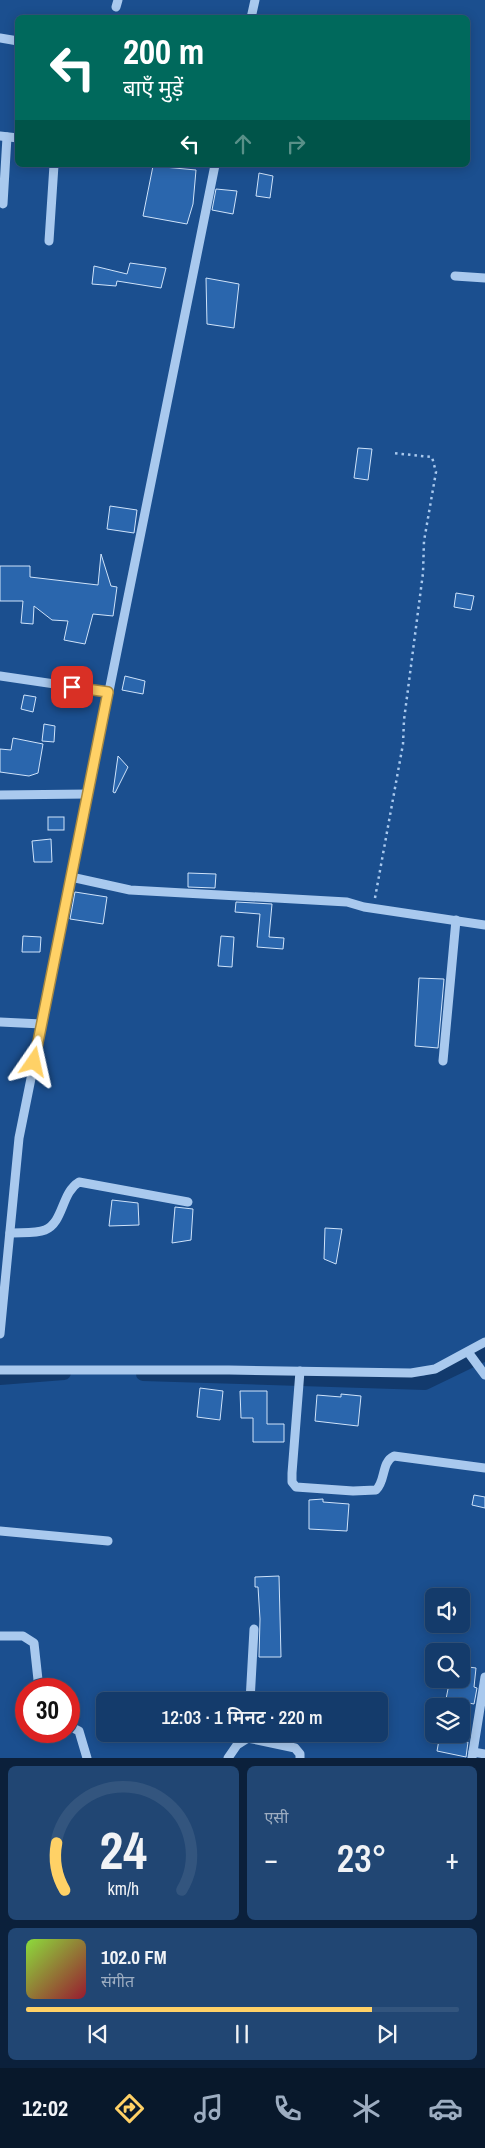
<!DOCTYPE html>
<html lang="hi">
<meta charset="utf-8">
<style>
body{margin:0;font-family:"Archivo Narrow","Noto Sans Devanagari",sans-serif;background:#214673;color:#f1f3f6;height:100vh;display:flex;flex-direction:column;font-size:19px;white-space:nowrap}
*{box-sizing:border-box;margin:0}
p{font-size:16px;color:#9dadc1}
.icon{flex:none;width:28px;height:28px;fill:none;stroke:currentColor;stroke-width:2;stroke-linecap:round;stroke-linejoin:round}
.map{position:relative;height:1758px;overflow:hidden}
.side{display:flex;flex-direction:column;gap:8px;padding:8px;background:#0b203b;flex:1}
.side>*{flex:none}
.hud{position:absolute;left:15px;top:15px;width:455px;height:152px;border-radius:8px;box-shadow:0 2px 12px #0003,0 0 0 1px #33557e;background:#00695c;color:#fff;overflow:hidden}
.controls{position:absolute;left:425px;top:1588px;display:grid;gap:10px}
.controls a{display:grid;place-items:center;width:45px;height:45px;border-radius:8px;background:#143b6b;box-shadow:0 2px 12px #0003,0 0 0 1px #33557e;font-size:25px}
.speed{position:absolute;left:15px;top:1678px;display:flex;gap:10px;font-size:25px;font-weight:700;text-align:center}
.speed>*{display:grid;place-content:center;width:65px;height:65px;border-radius:50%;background:#143b6b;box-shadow:0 2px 12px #0003,0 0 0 1px #33557e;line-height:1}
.speed .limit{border:8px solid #d22;background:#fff;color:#111}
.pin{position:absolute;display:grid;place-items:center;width:42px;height:42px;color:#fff;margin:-21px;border-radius:10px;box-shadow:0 2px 8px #0006}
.me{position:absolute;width:55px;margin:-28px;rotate:11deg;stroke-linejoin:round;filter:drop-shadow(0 0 4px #0008)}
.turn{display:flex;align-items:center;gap:18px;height:105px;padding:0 25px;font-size:22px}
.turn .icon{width:65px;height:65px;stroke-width:2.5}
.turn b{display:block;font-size:35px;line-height:42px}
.lanes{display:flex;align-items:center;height:48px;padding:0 25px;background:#0003;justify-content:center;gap:25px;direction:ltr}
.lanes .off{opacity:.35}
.big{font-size:38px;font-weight:600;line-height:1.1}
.side .tile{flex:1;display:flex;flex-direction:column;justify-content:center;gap:8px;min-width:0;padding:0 18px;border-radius:8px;background:#214673}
.side .dial{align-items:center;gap:0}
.dial svg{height:130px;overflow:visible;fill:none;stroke:#33557e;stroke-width:7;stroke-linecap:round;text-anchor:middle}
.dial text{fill:#f1f3f6;stroke:none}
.song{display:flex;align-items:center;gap:15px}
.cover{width:60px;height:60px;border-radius:8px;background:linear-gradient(135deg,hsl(90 70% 55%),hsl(350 70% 35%))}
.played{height:5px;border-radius:2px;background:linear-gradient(90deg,#ffd166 80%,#33557e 80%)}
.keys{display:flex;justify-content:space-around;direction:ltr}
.heat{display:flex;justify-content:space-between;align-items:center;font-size:28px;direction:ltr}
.side .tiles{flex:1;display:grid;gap:8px;grid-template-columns:1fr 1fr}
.tile:last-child{grid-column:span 2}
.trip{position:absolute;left:96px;top:1692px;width:292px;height:50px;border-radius:8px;background:#143b6b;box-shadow:0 2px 12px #0003,0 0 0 1px #33557e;font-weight:600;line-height:50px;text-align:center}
.menu{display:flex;height:80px;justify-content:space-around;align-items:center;background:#08182b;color:#9dadc1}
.menu .icon{width:35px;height:35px}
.menu .on{color:#ffd166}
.menu b{font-size:22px;color:#f1f3f6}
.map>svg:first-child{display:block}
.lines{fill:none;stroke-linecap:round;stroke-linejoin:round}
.canal{stroke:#123a6d;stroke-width:14}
.building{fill:#2a66ad;stroke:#cfe3fa}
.path{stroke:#a9c9ee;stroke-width:2.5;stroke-dasharray:2.5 4;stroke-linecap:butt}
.minor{stroke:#a9c9ee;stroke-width:9}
.route-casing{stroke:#a68842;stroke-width:12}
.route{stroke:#ffd166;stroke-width:9}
</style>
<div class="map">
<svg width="485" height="1758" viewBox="0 0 485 1758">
<rect width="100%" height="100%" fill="#1b4f8f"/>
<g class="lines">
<!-- canal -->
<g class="canal">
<polyline points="143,1374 425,1383 485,1354"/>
<polyline points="0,1378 64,1373"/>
</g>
</g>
<!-- building -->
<g class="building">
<polygon points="153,166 196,170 193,204 187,224 143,216"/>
<polygon points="259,173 273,176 270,198 256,196"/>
<polygon points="216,189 237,191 233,214 212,210"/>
<polygon points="130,263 166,268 161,288 117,281 116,286 92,284 94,266 127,274"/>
<polygon points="206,278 239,284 234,328 207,324"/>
<polygon points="358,448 372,449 368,480 354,478"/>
<polygon points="110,506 137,510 134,533 107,529"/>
<polygon points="101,554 111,586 117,587 113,616 93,614 85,644 64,640 68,621 52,620 34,606 33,624 21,623 23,601 0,601 0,566 30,566 30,577 98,585"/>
<polygon points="456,593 474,596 471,610 454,607"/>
<polygon points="125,676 145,681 143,694 122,690"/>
<polygon points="24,695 36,697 33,712 21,709"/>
<polygon points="44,724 55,726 54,742 42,741"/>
<polygon points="13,738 43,744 38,773 29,776 0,772 0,749 11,750"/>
<polygon points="118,756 128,767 115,793 113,792"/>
<rect x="48" y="817" width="16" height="13"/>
<polygon points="51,839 52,862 34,862 32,841"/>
<polygon points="188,873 216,874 215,888 188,887"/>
<polygon points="75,892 107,897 103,924 70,919"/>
<polygon points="236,902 272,904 269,937 284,938 283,949 257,947 260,914 235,912"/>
<polygon points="23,936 41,937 40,952 22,952"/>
<polygon points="221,936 234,937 232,967 218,966"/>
<polygon points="419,978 444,979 438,1048 415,1046"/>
<polygon points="112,1200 138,1203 139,1225 109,1226"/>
<polygon points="175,1207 193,1209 191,1240 172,1243"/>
<polygon points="325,1228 342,1229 336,1264 324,1259"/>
<polygon points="200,1388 223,1391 220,1420 197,1417"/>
<polygon points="240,1391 267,1391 267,1424 284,1424 284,1442 253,1442 253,1418 241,1418"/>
<polygon points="341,1394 361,1396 358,1426 315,1421 317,1395 341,1397"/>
<polygon points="474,1495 485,1497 485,1508 472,1505"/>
<polygon points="323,1499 323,1502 349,1504 347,1531 309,1529 309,1500"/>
<polygon points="279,1576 281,1657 259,1657 260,1619 258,1587 255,1587 255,1577"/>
<polygon points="461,1666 476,1668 474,1687 477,1688 474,1704 446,1699 450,1679 461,1679"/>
<polygon points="440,1734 451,1736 450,1739 468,1742 466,1757 437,1751"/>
</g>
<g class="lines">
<!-- path -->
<polyline class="path" points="375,898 403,744 404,720 423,573 424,541 436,472 432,457 392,453"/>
<!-- minor -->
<g class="minor">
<polyline points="116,7 118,0"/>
<polyline points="251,18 255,0"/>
<polyline points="0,38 18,41"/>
<polyline points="0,136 18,138"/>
<polyline points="3,204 7,137"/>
<polyline points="49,241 54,165"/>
<polyline points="455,276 485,278"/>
<polyline points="0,676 109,692"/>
<polyline points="0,795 88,794"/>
<polyline points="71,877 130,890 347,902 364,907 485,925"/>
<polyline points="0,1022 42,1024"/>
<polyline points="443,1061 456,920"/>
<path d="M10 1233C20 1232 35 1234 45 1230 64 1222 61 1193 79 1182L188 1202"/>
<polyline points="0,1334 19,1138 215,165"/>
<polyline points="468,1352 485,1375"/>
<polyline points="0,1370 229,1370 411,1373 435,1369 485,1342"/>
<path d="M300 1371 292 1473V1482L296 1487 353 1491 376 1490C386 1481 381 1462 394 1456L485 1468"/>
<polyline points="0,1531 108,1541"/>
<polyline points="0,1636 23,1636 34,1643 39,1689"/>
<polyline points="250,1701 254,1629"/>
<polyline points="69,1726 79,1731 87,1758"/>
<polyline points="248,1738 295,1748 300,1754 300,1758"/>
<polyline points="473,1752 485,1754"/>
<polyline points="228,1758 237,1745 248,1738 248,1734"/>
<polyline points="472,1758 485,1677"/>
</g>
</g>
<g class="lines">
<!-- route casing -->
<g class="route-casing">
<polyline id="route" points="34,1062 108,692 72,687"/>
</g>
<!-- route -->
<use href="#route" class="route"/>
</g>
</svg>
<div class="controls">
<a><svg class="icon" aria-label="sound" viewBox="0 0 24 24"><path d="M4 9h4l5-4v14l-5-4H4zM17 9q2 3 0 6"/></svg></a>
<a><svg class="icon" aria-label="search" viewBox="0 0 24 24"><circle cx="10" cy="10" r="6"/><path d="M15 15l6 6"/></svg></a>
<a><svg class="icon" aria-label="layers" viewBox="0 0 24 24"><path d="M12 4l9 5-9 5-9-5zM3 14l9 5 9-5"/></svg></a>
</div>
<div class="speed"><div class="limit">30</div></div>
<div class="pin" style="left:72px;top:687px;background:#d93025"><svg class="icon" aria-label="arrive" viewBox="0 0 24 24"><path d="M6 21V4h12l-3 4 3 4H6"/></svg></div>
<svg class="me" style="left:34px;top:1062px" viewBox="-20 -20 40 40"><path d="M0-17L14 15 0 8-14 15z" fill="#ffd166" stroke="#fff" stroke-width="4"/></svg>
<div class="trip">12:03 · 1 मिनट · 220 m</div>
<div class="hud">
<div class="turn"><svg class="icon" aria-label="left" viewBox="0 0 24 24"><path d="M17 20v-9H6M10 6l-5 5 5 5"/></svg><div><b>200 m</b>बाएँ मुड़ें</div></div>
<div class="lanes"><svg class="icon" aria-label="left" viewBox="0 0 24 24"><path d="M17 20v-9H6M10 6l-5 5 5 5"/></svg><svg class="icon off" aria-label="ahead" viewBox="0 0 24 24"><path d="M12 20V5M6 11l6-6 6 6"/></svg><svg class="icon off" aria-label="right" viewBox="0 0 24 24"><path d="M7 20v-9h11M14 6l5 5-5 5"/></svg></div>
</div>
</div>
<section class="side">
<div class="tiles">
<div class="tile dial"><svg viewBox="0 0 100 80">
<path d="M14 69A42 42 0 1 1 86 69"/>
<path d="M14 69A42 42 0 0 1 9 40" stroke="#ffd166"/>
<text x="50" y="56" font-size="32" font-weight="700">24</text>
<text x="50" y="72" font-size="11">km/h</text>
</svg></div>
<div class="tile"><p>एसी</p>
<div class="heat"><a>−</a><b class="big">23°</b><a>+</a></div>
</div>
<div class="tile">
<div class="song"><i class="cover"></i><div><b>102.0 FM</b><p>संगीत</p></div></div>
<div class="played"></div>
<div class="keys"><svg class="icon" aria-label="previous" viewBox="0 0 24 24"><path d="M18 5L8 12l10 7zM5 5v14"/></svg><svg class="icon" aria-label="pause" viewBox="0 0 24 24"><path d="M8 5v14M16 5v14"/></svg><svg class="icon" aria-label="next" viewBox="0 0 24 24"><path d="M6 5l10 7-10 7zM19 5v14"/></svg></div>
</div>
</div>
</section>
<nav class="menu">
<b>12:02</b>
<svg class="icon on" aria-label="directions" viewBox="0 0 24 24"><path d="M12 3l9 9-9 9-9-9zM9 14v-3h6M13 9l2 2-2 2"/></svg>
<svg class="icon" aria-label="music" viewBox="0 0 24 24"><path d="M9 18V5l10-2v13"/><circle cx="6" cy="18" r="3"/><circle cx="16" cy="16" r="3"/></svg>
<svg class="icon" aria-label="phone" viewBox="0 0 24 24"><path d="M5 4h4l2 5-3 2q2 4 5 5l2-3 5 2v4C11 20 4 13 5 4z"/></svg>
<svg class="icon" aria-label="climate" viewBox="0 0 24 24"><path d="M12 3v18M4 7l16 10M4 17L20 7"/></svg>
<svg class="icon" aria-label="car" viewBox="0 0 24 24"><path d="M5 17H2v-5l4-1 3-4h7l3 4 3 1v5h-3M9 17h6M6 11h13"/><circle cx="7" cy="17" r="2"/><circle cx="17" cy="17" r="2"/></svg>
</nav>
